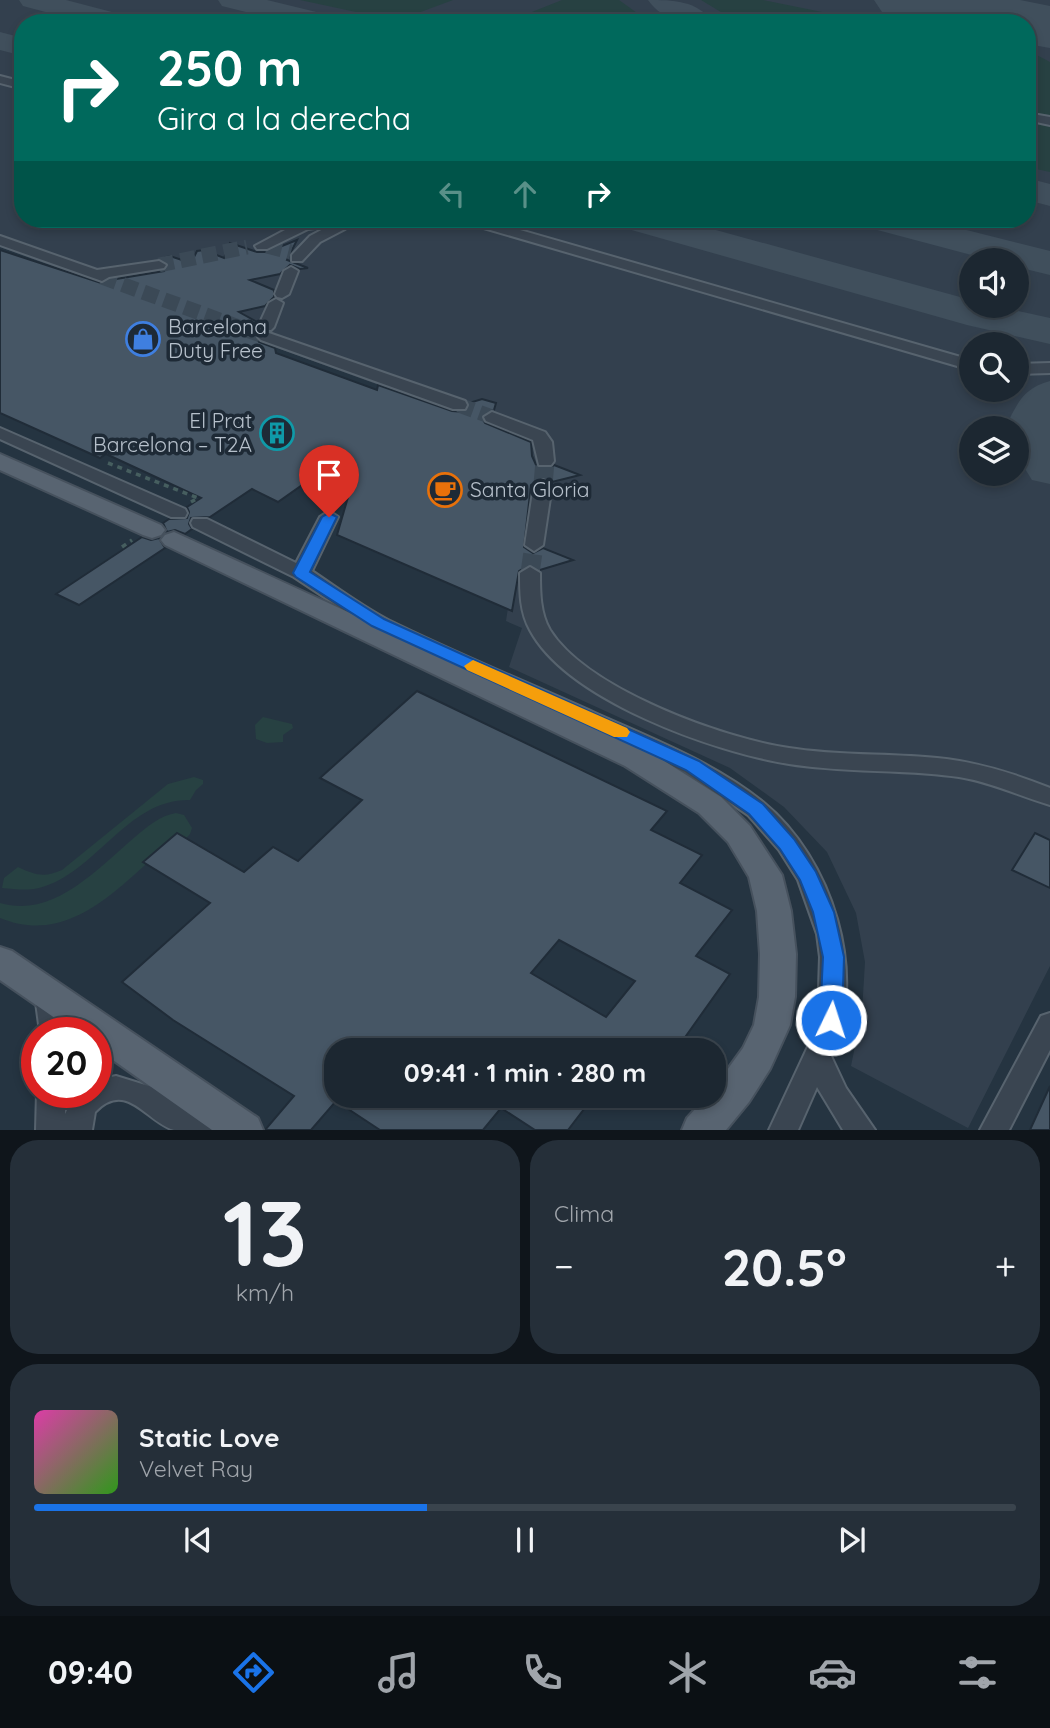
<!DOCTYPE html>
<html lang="es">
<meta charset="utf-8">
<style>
body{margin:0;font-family:Quicksand,sans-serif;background:#252f39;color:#f1f3f6;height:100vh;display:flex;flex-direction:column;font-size:26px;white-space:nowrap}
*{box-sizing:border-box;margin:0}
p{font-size:23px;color:#a0a5ab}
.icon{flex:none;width:38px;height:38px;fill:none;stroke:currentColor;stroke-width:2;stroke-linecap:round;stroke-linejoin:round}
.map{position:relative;height:1130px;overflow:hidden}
.sheet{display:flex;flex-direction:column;gap:10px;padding:10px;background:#0f151b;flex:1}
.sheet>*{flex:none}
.guide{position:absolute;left:14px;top:14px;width:1022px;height:214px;border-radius:28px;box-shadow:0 4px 10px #0003,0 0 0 2px #3a444d;background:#00695c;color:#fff;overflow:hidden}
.buttons{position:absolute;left:959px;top:248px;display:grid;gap:14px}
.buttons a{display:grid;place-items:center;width:70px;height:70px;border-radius:50%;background:#1c2731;box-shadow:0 4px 10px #0003,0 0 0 2px #3a444d;font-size:35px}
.speed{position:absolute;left:21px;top:1017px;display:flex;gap:14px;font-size:35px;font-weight:700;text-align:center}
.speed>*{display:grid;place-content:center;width:91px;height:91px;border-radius:50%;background:#1c2731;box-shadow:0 4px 10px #0003,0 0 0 2px #3a444d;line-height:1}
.speed .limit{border:10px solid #d22;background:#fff;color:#111}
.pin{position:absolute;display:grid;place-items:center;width:60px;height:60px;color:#fff;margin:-72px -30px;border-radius:50% 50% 50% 0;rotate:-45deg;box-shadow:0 0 7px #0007}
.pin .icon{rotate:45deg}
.me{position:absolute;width:77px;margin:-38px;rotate:4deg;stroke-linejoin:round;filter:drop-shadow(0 0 5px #0008)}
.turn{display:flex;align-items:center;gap:24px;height:147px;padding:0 28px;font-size:32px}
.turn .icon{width:91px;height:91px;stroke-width:2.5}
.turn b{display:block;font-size:49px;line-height:60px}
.lanes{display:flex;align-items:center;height:66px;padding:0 28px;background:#0003;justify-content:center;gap:35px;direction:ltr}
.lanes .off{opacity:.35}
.big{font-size:52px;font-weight:800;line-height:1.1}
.sheet .widget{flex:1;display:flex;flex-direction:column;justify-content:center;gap:10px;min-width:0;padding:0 24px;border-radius:28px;background:#252f39}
.sheet .dial{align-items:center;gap:0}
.dial b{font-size:91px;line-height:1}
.song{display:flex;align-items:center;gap:21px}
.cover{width:84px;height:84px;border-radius:10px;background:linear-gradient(135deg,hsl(320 70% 55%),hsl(110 70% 35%))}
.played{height:7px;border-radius:4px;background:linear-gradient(90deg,#1a73e8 40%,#3a444d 40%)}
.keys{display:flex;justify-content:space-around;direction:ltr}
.heat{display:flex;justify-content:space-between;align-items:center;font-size:38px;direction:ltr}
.sheet .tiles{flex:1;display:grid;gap:10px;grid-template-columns:1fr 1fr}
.widget:last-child{grid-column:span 2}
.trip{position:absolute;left:324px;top:1038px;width:402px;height:70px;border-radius:28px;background:#1c2731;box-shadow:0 4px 10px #0003,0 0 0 2px #3a444d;font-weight:800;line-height:70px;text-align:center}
.tab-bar{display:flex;height:112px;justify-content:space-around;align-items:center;background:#0b1014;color:#a0a5ab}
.tab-bar .icon{width:49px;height:49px}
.tab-bar .selected{color:#1a73e8}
.tab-bar b{font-size:32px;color:#f1f3f6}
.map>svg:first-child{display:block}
.airport{fill:#33404e;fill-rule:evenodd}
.green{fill:#274142}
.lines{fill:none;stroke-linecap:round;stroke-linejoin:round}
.taxiway{fill:#404f5c;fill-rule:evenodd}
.runway{fill:#404f5c;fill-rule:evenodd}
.building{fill:#465665;stroke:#202c38;stroke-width:2;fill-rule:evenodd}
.minor-tunnel-far1{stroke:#3b4956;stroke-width:15;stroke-dasharray:15 7;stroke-linecap:butt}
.minor-tunnel{stroke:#3b4956;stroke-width:19;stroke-dasharray:19 10;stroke-linecap:butt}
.minor-casing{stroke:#57636e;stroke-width:4}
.major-casing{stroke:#46515d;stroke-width:4}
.path{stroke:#465e5f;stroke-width:3.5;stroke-dasharray:5 5;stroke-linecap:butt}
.minor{fill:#3a4551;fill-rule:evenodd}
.major{fill:#586471;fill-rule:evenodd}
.route{fill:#1a73e8;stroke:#114b97;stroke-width:2}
.slow{fill:#f59e0b}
.labels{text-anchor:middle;stroke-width:7;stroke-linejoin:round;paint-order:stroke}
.poi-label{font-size:21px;fill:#b6c0cb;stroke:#1e2a36;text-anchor:start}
</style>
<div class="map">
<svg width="1050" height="1130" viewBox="0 0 1050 1130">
<rect width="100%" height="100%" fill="#253441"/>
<!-- airport -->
<path class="airport" d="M0 0H1050V966L968 1128 851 1066 862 1012 865 962 856 913 827 852 784 807 730 768 509 667 522 628 506 621 533 441 0 247ZM23 23H1027V219H23ZM971 261H1017V306H971ZM971 345H1017V390H971ZM971 429H1017V474H971Z"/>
<!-- green -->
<g class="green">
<polygon points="300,0 453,0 410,16 384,18"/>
<polygon points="562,0 619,0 651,23 504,23"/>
<polygon points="701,0 763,0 822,12 811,20 822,22 837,14 884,23 739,23"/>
<polygon points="1027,50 1050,62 1050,172 1027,167"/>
<polygon points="263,717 292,724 293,728 283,735 283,742 267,743 256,739 255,725"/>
<path d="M194 777 203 780V784L196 790 190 800C126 799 97 873 39 888 27 891 14 889 2 888L4 878 18 867C35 875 44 878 62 870L168 784Z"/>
<path d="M176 813 184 815 192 828 190 834 181 843 174 839C124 881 73 948 0 918V903C54 919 98 868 135 837 147 827 159 816 176 813Z"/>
</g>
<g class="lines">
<!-- taxiway -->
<g class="taxiway">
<polygon points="19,0 66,0 131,17 135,23 87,23 23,6"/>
<polygon points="218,0 267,0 337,17 341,23 291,23 222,6"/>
<path d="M648 0C672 0 698 0 713 23 689 23 664 23 648 0Z"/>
<polygon points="0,32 23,38 23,56 0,50"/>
<polygon points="1027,178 1050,184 1050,206 1027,200"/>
<polygon points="615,219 676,219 971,300 971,306 996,306 1050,318 1050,344 967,325 621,227"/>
<polygon points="860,219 923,219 1050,251 1050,275 1017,267 1017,261 994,261 866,227"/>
<path d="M1050 381V484L1032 480 1017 456V429L1005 428C1017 404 1023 388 1050 381Z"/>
</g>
<!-- runway -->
<polygon class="runway" points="874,0 1020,0 1050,6 1050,48 1027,44 1027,23 919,23 884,15"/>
</g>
<!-- building -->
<g class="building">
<polygon points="297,240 287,260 308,268 300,269 290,265 280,274 250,280 274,290 274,297 265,306 239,312 257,322 255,327 260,332 255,337 259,342 275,348 276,353 377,390 378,385 452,411 465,412 469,403 482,399 496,403 494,410 481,416 485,423 531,442 532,456 537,467 551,468 554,465 580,475 552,482 542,478 531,485 524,547 533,553 543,548 573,560 540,570 529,565 519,571 512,611 337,535 348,497 308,481 278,502 252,489 210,517 191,518 189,524 192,529 185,534 175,530 167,532 163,523 169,519 187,518 189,512 187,507 201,498 106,454 100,458 0,413 0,250 101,283 110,280 164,271 169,264 162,260 163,258 170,256 191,263 197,251 204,250 224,258 230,243 257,252 267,252"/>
<polygon points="142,537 151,540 159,538 165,548 79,605 56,594"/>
<path d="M417 691 667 811 651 830 702 855 680 883 732 910 696 956 730 974 676 1050H336V1096H594L568 1130H535L501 1108 483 1130H380L336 1101 311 1130H265L294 1096 173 1020 122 982 210 903 143 862 177 833 244 872 273 847 298 861 362 800 320 778ZM559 940 635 981 606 1017 531 973Z"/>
<polygon points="1035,833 1050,840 1050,888 1012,870"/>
<polygon points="1050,1086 1050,1130 1030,1130"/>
</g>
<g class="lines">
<!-- minor-tunnel-far1 -->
<g class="minor-tunnel-far1">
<polyline points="267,246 291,252"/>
<polyline points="159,265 247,247"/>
<polyline points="102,277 266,337"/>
<polyline points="459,405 492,417"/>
</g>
<!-- minor-tunnel -->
<g class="minor-tunnel">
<polyline points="543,485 545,461"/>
<polyline points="530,573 534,545"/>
</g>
<!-- minor casing -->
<g class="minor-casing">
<g id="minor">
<polygon points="0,76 23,82 23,89 0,83"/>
<polygon points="1027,113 1050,117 1050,125 1027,120"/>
<polygon points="325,219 366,219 364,222 346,225 345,229 320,242 302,261 292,261 292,255 310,236 329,226 308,229 267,249 257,249 255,246 300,222"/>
<polygon points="461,219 482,219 971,360 971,370 463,222"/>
<polygon points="0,236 97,270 159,261 166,265 164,268 109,277 102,281 0,245"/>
<polygon points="291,267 298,271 289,294 282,298 277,297 275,294 284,271"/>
<polygon points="276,299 283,303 274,327 271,330 261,330 258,327 269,303"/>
<polygon points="266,332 465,401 467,405 465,409 453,409 261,340 258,337"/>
<polygon points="1050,363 1050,373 1017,374 1017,364"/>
<polygon points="492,412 545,432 552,442 554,461 551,465 539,465 533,440 486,421 484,417"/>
<polygon points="0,428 185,509 187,513 185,517 171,517 0,439"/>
<polygon points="543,480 552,485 543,545 534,551 525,545 534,485"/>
<path d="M329 511 338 517 312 571C336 587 361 606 388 620 455 653 526 682 595 713 653 739 713 762 763 802 832 858 869 974 831 1056L846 1088 875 1130H843L817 1087 798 1130H769L811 1040 818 1020 820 957 817 934 798 880 779 850 748 815 685 772 371 628 294 577 193 527 191 523 193 519H207L296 563 320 517Z"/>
<path d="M530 567 540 573C540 592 540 613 550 630 587 689 722 738 789 748 838 756 888 753 937 758 977 762 1013 773 1050 788V805C1019 796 991 782 959 777 902 769 845 773 789 764 714 752 567 700 530 630 520 612 520 593 520 573Z"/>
<polygon points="48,984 57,987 61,995 66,1032 40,1032 35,995 39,987"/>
<polygon points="1050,1013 1050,1050 1009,1130 980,1130 1041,1016"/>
<path d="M116 1076 155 1088 210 1121 214 1130C202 1130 186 1130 174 1130 146 1122 127 1079 95 1112L92 1130H36L37 1092H65V1114L77 1092H96V1080Z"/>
</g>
</g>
<!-- major casing -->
<g class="major-casing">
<g id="major">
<polygon points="0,454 161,525 165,530 161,535 152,538 143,535 0,470"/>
<polygon points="174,532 647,750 721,797 750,826 782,875 791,911 796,954 795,997 790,1025 770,1069 749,1102 726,1130 682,1130 687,1118 707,1096 714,1096 714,1088 743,1048 754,1025 759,997 760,954 757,911 749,877 728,842 699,813 625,766 165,545 161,540 165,535"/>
<polygon points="0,947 12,951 258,1118 263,1130 212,1130 96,1048 96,1032 75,1032 0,980"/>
</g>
</g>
<!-- path -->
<g class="path">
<polyline points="108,463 198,498 191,502"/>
<polyline points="122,547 132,540"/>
</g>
<!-- minor -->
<use href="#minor" class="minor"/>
<!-- major -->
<use href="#major" class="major"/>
</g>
<!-- route -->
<polygon class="route" points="329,513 337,517 310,572 384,619 699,761 763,804 794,839 816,872 834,912 844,957 842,1020 839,1026 831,1029 823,1026 820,1020 823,957 813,912 800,880 780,849 749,814 686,770 372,626 296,577 293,573 322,517"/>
<!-- slow -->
<polygon class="slow" points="473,660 627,728 630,732 627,737 614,737 467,670 464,666"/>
<!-- icons -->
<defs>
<g id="shop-ring" transform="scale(1.75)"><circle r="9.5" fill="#1e2a36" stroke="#3f7fe0" stroke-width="1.5"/><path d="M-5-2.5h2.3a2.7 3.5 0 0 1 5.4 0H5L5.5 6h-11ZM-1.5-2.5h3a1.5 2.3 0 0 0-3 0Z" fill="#3f7fe0"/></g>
<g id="building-ring" transform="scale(1.75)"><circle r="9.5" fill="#1e2a36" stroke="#0f9aa8" stroke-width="1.5"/><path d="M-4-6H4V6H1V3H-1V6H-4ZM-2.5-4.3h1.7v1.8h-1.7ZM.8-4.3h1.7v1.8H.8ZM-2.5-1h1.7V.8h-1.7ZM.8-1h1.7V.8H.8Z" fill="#0f9aa8"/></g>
<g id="cafe-ring" transform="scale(1.75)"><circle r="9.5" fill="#1e2a36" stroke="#e8710a" stroke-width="1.5"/><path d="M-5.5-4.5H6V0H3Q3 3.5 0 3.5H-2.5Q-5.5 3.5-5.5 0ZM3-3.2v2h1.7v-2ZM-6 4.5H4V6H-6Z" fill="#e8710a"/></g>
</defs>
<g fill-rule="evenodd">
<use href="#shop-ring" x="143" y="339"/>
<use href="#building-ring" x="277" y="433"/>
<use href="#cafe-ring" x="445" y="490"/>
</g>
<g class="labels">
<!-- poi labels -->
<g class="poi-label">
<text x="168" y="334">Barcelona<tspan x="168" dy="24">Duty Free</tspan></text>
<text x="252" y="428" text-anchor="end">El Prat<tspan x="252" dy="24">Barcelona – T2A</tspan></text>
<text x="470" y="497">Santa Gloria</text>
</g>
</g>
</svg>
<div class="buttons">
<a><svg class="icon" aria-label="sound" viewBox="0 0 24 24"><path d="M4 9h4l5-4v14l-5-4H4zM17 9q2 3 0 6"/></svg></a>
<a><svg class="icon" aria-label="search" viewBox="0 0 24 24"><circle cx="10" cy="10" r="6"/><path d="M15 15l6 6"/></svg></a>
<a><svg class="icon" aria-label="layers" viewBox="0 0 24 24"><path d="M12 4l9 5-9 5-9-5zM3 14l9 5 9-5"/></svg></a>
</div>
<div class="speed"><div class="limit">20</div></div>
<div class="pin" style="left:329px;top:517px;background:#d93025"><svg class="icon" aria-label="arrive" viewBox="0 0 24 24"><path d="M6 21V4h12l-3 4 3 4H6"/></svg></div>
<svg class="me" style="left:831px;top:1020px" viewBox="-20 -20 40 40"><circle r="17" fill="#1a73e8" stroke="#fff" stroke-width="3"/><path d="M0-11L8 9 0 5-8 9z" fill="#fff"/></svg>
<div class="trip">09:41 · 1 min · 280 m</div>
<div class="guide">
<div class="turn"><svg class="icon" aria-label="right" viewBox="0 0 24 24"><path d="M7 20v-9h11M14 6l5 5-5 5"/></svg><div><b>250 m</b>Gira a la derecha</div></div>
<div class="lanes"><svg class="icon off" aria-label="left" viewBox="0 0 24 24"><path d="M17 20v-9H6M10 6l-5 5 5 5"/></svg><svg class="icon off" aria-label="ahead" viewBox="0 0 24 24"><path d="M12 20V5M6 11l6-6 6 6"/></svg><svg class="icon" aria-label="right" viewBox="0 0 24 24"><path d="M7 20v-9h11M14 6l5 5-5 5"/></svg></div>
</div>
</div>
<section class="sheet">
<div class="tiles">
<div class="widget dial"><b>13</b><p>km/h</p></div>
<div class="widget"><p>Clima</p>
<div class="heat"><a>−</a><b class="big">20.5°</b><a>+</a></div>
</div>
<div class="widget">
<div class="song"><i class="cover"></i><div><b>Static Love</b><p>Velvet Ray</p></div></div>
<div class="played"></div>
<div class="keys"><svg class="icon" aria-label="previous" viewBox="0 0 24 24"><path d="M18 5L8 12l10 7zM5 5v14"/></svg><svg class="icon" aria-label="pause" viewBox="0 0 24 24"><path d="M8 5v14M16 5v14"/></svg><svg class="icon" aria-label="next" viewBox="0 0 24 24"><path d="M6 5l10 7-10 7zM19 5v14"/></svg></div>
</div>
</div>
</section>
<nav class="tab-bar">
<b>09:40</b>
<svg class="icon selected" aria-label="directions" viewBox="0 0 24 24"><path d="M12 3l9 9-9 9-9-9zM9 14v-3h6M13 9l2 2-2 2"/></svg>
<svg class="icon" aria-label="music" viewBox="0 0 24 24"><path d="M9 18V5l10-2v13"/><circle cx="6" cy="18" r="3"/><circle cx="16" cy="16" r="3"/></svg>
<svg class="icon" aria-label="phone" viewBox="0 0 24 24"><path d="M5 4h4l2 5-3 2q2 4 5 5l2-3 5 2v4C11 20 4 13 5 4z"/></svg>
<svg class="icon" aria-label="climate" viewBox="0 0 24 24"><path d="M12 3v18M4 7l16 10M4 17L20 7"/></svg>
<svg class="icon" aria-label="car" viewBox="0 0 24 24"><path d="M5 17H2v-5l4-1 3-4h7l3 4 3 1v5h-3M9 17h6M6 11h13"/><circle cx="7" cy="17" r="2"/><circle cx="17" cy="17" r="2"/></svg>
<svg class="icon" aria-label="filters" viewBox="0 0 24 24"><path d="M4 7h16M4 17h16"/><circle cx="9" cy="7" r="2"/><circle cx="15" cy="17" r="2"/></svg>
</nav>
